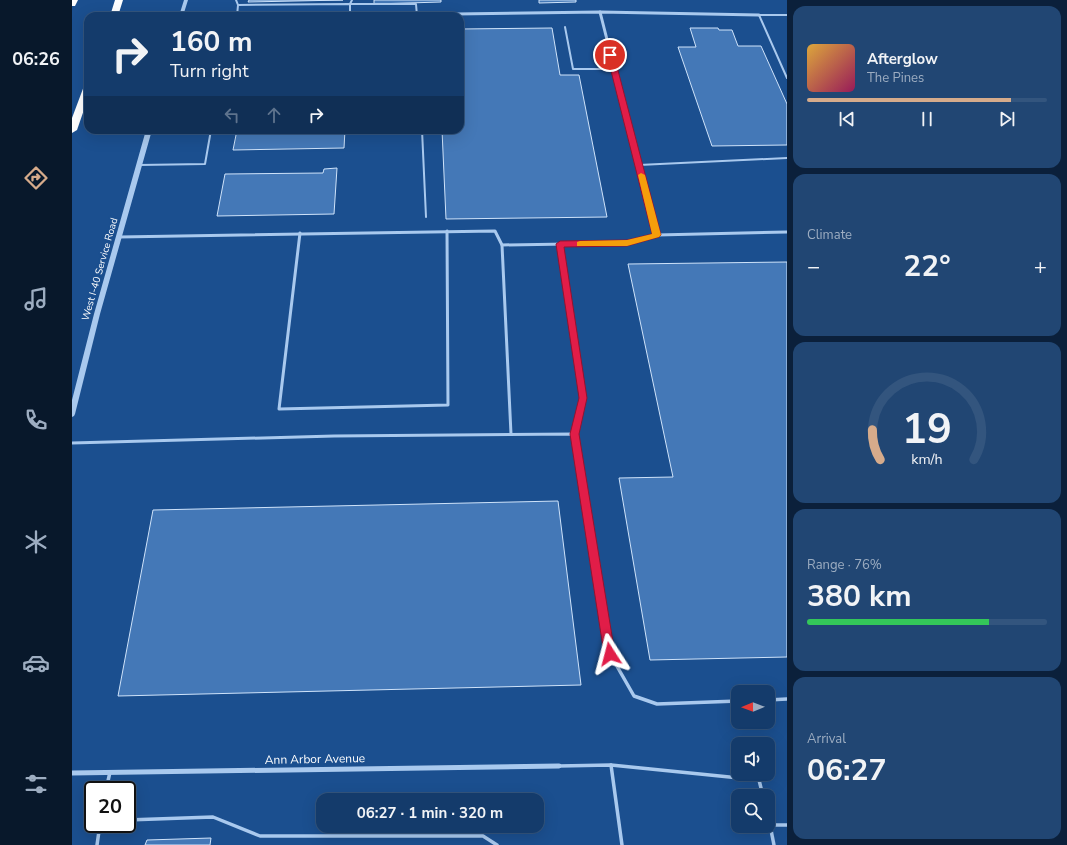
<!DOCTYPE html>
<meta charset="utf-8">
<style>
body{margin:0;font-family:"Nunito Sans",sans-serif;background:#214673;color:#f1f3f6;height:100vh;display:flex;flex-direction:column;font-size:15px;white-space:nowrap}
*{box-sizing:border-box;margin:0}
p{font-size:13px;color:#9dadc1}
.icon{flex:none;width:22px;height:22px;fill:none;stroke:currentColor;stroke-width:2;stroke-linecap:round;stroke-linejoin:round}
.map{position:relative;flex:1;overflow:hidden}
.drawer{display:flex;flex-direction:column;gap:6px;padding:6px;background:#0b203b;width:280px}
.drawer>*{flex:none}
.banner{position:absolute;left:12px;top:12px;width:380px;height:122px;border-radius:12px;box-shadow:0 4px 16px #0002,0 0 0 1px #33557e;background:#143b6b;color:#f1f3f6;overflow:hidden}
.needle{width:26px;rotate:269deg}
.buttons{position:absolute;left:659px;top:685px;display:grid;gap:8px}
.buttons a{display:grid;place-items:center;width:44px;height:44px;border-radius:8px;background:#143b6b;box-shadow:0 4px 16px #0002,0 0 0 1px #33557e;font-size:20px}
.speed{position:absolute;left:12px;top:781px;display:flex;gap:8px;font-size:20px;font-weight:700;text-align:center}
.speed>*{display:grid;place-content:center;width:52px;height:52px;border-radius:50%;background:#143b6b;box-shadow:0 4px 16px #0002,0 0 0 1px #33557e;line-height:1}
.speed .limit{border:2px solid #111;border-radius:6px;background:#fff;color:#111}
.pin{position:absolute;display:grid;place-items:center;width:34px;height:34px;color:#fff;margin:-17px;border:2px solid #fff;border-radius:50%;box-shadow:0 1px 4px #0007}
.me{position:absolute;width:44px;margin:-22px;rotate:351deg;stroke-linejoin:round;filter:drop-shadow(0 0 3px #0008)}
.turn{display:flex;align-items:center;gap:14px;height:84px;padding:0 20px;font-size:18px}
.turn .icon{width:52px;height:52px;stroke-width:2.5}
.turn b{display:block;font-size:28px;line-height:34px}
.lanes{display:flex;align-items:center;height:38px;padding:0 20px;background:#0003;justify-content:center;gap:20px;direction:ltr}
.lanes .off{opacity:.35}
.big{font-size:30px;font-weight:700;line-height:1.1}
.drawer .widget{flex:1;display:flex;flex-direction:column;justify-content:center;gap:6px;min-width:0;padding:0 14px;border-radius:12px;background:#214673}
.drawer .dial{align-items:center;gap:0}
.dial svg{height:104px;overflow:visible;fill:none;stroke:#33557e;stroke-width:7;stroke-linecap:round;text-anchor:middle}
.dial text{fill:#f1f3f6;stroke:none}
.song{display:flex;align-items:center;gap:12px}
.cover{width:48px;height:48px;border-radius:6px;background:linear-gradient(135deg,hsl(40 70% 55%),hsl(330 70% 35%))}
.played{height:4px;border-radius:2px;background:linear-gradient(90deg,#d6ab8b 85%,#33557e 85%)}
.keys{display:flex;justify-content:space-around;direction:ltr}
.heat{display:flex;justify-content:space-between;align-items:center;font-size:22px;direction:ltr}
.charge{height:6px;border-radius:3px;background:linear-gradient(90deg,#34c759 76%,#33557e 0)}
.trip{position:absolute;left:244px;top:793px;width:228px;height:40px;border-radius:12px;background:#143b6b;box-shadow:0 4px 16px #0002,0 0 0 1px #33557e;font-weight:700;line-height:40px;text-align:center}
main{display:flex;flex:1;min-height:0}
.tabs{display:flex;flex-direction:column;width:72px;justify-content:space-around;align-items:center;background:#08182b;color:#9dadc1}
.tabs .icon{width:28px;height:28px}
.tabs .on{color:#d6ab8b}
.tabs b{font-size:18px;color:#f1f3f6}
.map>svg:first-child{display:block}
.building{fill:#4478b7;stroke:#cfe3fa}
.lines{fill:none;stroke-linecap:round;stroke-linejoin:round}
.service-far2{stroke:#a9c9ee;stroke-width:2}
.service-far1{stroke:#a9c9ee;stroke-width:3}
.service{stroke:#a9c9ee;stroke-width:3.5}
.minor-far2{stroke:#a9c9ee;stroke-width:3}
.minor-far1{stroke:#a9c9ee;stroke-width:3.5}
.minor{stroke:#a9c9ee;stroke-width:5}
.tertiary{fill:#a9c9ee;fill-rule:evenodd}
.motorway{fill:#fff;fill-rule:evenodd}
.route{fill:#e11d48;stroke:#92132f}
.slow{fill:#f59e0b}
.labels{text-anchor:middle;stroke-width:4;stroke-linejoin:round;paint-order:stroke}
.street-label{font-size:10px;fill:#fff;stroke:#1b4f8f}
.near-street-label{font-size:12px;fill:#fff;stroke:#1b4f8f}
</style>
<main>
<nav class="tabs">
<b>06:26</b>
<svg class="icon on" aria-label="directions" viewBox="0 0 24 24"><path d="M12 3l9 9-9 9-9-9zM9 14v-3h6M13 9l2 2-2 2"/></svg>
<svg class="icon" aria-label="music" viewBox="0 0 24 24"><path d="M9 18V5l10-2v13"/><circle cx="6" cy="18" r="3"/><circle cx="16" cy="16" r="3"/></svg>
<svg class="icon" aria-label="phone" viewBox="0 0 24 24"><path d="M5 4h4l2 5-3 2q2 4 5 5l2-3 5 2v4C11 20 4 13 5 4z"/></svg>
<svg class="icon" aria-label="climate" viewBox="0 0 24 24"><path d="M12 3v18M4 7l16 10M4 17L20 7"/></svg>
<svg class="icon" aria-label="car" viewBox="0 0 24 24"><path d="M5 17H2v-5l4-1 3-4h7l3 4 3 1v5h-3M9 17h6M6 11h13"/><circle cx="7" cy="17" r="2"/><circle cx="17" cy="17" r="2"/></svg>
<svg class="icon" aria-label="filters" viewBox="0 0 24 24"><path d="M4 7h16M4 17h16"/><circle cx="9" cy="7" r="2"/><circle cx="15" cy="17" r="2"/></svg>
</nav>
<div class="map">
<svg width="715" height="845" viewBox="0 0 715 845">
<rect width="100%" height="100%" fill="#1b4f8f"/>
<!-- building -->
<g class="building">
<polygon points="177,0 271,0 176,2"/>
<polygon points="302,0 369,0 369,2 302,4"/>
<polygon points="467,0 504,0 504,2 467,3"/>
<polygon points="480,28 488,75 507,75 535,217 374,219 370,130 388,130 388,29"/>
<polygon points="618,28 646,28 647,30 660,30 666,46 689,46 715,104 715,145 640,146 606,47 624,47"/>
<polygon points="165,130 273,130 272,148 161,150"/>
<polygon points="265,168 262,214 145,216 153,174 251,173 252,169"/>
<polygon points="715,262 715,657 578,660 547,478 601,477 556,264"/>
<polygon points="486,501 509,685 46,696 81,510"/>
<polygon points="139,838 138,845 73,845 75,840"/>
</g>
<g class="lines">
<!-- service-far2 -->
<g class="service-far2">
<polyline points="164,0 166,5 165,16"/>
<polyline points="280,0 278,4 344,4 345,16"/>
<polyline points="166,5 278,4 278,15"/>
<polyline points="715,15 687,15 715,78"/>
<polyline points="493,27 501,69 542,69"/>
<polyline points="350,130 354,217"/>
<polyline points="67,165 133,164 139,130"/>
<polyline points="567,165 715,158"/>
</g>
<!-- service-far1 -->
<g class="service-far1">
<polyline points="228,233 207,409 376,405 375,231"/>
<polyline points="47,237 423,231 430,245 439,434"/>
<polyline points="488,244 511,398 503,434"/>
<polyline points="430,245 555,243 585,235 715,232"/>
<polyline points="0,443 262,436 503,434 512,493"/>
</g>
<!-- service -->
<g class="service">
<polyline points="512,492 538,654 562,696 585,704 666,701"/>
<polyline points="696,700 715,699"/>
<polyline points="539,765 550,845"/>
<polyline points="487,766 539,765 687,780 691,796"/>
<polyline points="34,790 38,772"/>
<polyline points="696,818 698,825 715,825"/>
<polyline points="55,820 141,817 188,836 411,836 425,845"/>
<polyline points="698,825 702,845"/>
<polyline points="25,845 28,824"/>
</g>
<!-- minor-far2 -->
<g class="minor-far2">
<polyline points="528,12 580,217"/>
<polyline points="236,16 528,12 687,15"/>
</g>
<!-- minor-far1 -->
<polyline class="minor-far1" points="580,216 585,235"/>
<!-- minor -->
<polyline class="minor" points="0,773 487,766"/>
<!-- tertiary -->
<g class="tertiary">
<polygon points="112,0 116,0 111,16 107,16"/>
<polygon points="74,130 80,130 28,314 3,414 2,416 0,417 0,400 22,314"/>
</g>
<!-- motorway -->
<g class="motorway">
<polygon points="0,0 6,0 3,6 0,6"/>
<polygon points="43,0 51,0 46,16 38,16"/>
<polygon points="16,83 16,98 5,130 0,133 0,118 12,86"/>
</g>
</g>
<!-- route -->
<polygon class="route" points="538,53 542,55 589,235 587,237 555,246 492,247 515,398 507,434 543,654 542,658 538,659 534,658 532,654 498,434 507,398 484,244 488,241 555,240 580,234 535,55"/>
<!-- slow -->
<polygon class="slow" points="569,173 573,175 589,235 587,237 555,246 505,246 505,242 508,241 555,240 580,234 566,175"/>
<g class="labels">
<!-- street labels -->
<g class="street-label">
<text transform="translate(27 269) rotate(-74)" y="4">West I-40 Service Road</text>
</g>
<!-- near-street labels -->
<g class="near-street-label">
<text transform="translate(243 759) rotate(-1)" y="4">Ann Arbor Avenue</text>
</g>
</g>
</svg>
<div class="buttons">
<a><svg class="needle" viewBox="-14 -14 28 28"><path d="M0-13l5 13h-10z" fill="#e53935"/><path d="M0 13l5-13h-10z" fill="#9dadc1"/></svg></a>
<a><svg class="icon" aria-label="sound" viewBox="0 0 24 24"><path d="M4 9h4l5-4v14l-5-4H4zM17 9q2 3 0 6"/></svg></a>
<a><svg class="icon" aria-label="search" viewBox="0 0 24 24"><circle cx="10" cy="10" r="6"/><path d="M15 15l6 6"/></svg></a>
</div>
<div class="speed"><div class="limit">20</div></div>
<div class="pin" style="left:538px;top:55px;background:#d93025"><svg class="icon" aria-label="arrive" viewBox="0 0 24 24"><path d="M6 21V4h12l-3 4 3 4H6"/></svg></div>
<svg class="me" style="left:538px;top:654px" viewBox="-20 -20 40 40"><path d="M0-17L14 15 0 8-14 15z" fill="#e11d48" stroke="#fff" stroke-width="4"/></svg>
<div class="trip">06:27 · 1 min · 320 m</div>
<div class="banner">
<div class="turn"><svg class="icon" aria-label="right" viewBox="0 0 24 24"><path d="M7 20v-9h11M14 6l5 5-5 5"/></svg><div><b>160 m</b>Turn right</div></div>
<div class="lanes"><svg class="icon off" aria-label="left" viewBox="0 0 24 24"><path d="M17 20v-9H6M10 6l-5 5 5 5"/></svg><svg class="icon off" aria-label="ahead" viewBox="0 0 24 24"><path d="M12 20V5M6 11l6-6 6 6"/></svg><svg class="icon" aria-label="right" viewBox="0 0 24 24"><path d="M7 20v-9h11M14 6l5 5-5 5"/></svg></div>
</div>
</div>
<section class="drawer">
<div class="widget">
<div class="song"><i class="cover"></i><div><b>Afterglow</b><p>The Pines</p></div></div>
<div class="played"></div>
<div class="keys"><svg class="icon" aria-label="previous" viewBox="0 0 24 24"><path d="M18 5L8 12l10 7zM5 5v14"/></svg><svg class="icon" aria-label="pause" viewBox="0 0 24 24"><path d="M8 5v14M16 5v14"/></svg><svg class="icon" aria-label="next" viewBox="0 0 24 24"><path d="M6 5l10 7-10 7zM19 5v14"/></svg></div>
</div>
<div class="widget"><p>Climate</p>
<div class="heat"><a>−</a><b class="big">22°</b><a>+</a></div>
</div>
<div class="widget dial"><svg viewBox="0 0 100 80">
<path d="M14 69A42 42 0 1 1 86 69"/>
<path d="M14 69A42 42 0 0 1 8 46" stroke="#d6ab8b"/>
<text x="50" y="56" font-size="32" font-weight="700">19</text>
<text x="50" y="72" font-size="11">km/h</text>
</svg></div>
<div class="widget"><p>Range · 76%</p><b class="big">380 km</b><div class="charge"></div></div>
<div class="widget"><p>Arrival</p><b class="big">06:27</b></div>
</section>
</main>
